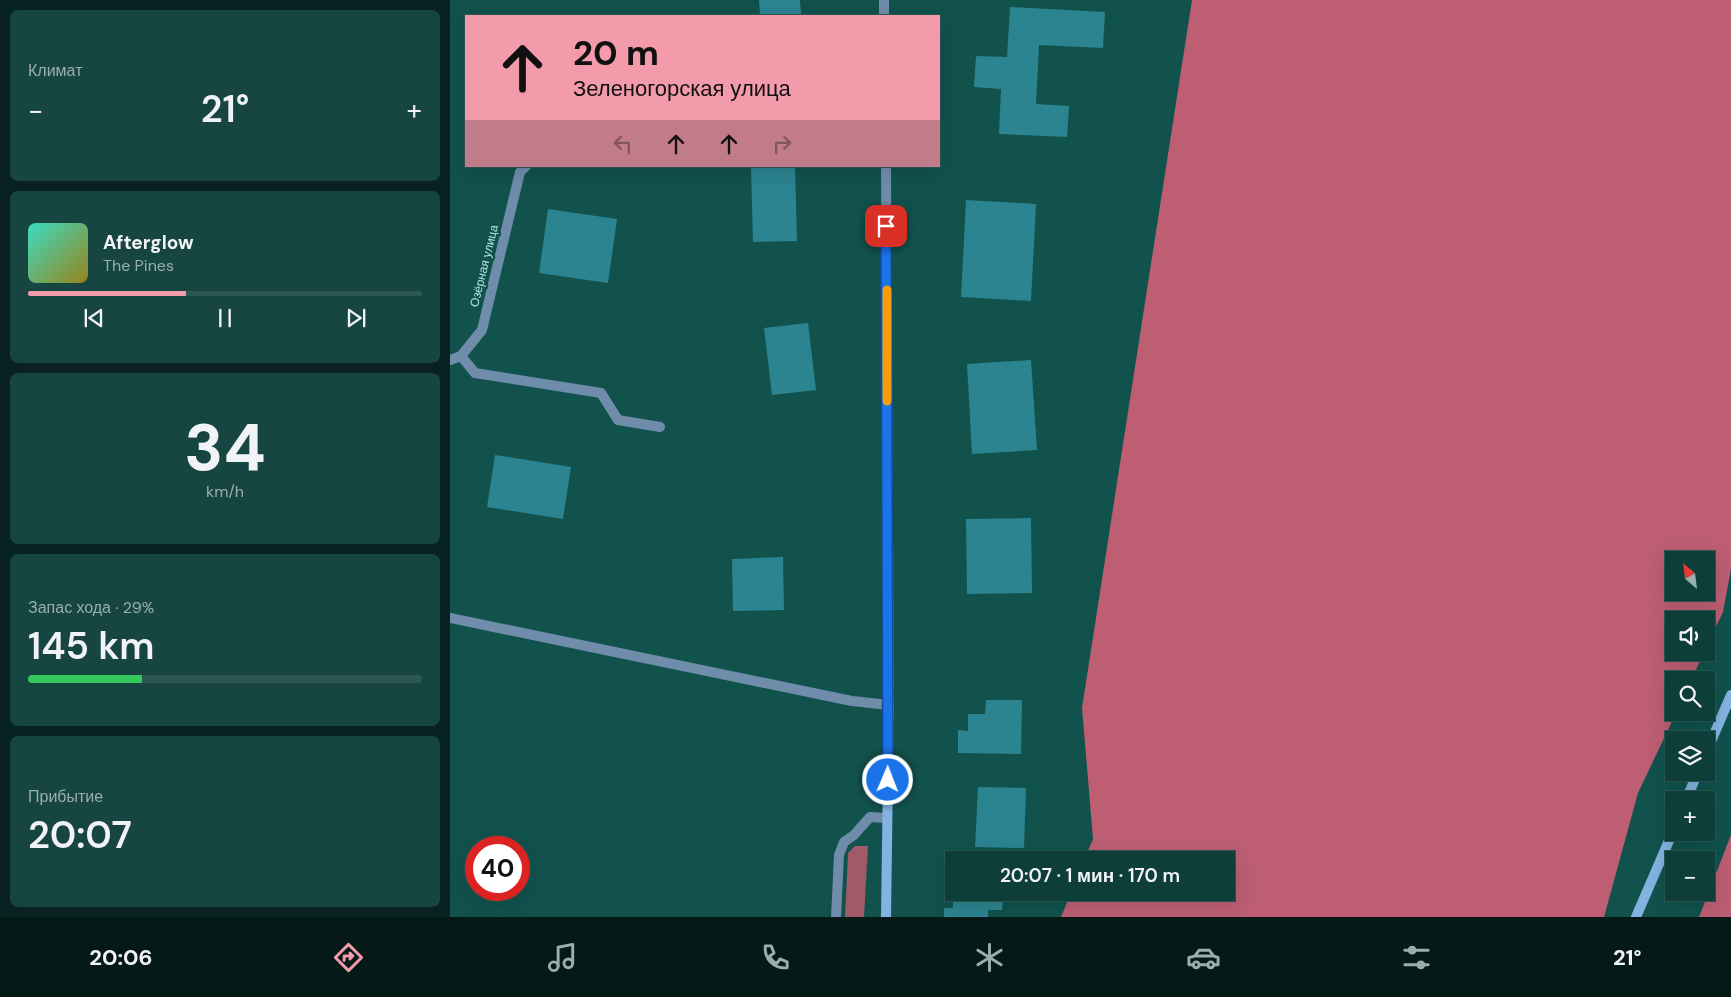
<!DOCTYPE html>
<html lang="ru">
<meta charset="utf-8">
<style>
body{margin:0;font-family:"DM Sans",sans-serif;background:#164542;color:#f1f3f6;height:100vh;display:flex;flex-direction:column;font-size:19px;white-space:nowrap}
*{box-sizing:border-box;margin:0}
p{font-size:16px;color:#9aaeaf}
.icon{flex:none;width:28px;height:28px;fill:none;stroke:currentColor;stroke-width:2;stroke-linecap:round;stroke-linejoin:round}
.map{position:relative;flex:1;overflow:hidden}
.sheet{display:flex;flex-direction:column;gap:10px;padding:10px;background:#072220;width:450px}
.sheet>*{flex:none}
.guide{position:absolute;left:15px;top:15px;width:475px;height:152px;border-radius:0px;box-shadow:0 5px 20px #0002,0 0 0 1px #2d5754;background:#f39aab;color:#111;overflow:hidden}
.needle{width:32px;rotate:332deg}
.tools{position:absolute;left:1215px;top:551px;display:grid;gap:10px}
.tools a{display:grid;place-items:center;width:50px;height:50px;border-radius:0px;background:#0d3e3a;box-shadow:0 5px 20px #0002,0 0 0 1px #2d5754;font-size:25px}
.speed{position:absolute;left:15px;top:836px;display:flex;gap:10px;font-size:25px;font-weight:700;text-align:center}
.speed>*{display:grid;place-content:center;width:65px;height:65px;border-radius:50%;background:#0d3e3a;box-shadow:0 5px 20px #0002,0 0 0 1px #2d5754;line-height:1}
.speed .limit{border:8px solid #d22;background:#fff;color:#111}
.pin{position:absolute;display:grid;place-items:center;width:42px;height:42px;color:#fff;margin:-21px;border-radius:10px;box-shadow:0 2px 8px #0006}
.me{position:absolute;width:55px;margin:-28px;rotate:1deg;stroke-linejoin:round;filter:drop-shadow(0 0 4px #0008)}
.turn{display:flex;align-items:center;gap:18px;height:105px;padding:0 25px;font-size:22px}
.turn .icon{width:65px;height:65px;stroke-width:2.5}
.turn b{display:block;font-size:35px;line-height:42px}
.lanes{display:flex;align-items:center;height:48px;padding:0 25px;background:#0003;justify-content:center;gap:25px;direction:ltr}
.lanes .off{opacity:.35}
.big{font-size:38px;font-weight:600;line-height:1.1}
.sheet .tile{flex:1;display:flex;flex-direction:column;justify-content:center;gap:8px;min-width:0;padding:0 18px;border-radius:8px;background:#164542}
.sheet .dial{align-items:center;gap:0}
.dial b{font-size:65px;line-height:1}
.song{display:flex;align-items:center;gap:15px}
.cover{width:60px;height:60px;border-radius:8px;background:linear-gradient(135deg,hsl(170 70% 55%),hsl(50 70% 35%))}
.played{height:5px;border-radius:2px;background:linear-gradient(90deg,#f39aab 40%,#2d5754 40%)}
.keys{display:flex;justify-content:space-around;direction:ltr}
.heat{display:flex;justify-content:space-between;align-items:center;font-size:28px;direction:ltr}
.charge{height:8px;border-radius:4px;background:linear-gradient(90deg,#34c759 29%,#2d5754 0)}
.trip{position:absolute;left:495px;top:851px;width:290px;height:50px;border-radius:0px;background:#0d3e3a;box-shadow:0 5px 20px #0002,0 0 0 1px #2d5754;font-weight:600;line-height:50px;text-align:center}
.dock{display:flex;height:80px;justify-content:space-around;align-items:center;background:#051917;color:#9aaeaf}
.dock .icon{width:35px;height:35px}
.dock .on{color:#f39aab}
.dock b{font-size:22px;color:#f1f3f6}
main{display:flex;flex:1;min-height:0}
.map>svg:first-child{display:block}
.green{fill:#a05a68}
.forest{fill:#bd5e73;fill-rule:evenodd}
.building{fill:#2b8490}
.lines{fill:none;stroke-linecap:round;stroke-linejoin:round}
.lane{stroke:#6f8daa;stroke-width:10}
.street{stroke:#6f8daa;stroke-width:10}
.secondary{stroke:#83b3e0;stroke-width:10}
.route-casing{stroke:#114b97;stroke-width:12}
.route{stroke:#1a73e8;stroke-width:9}
.slow{stroke:#f59e0b;stroke-width:9}
.labels{text-anchor:middle;stroke-width:5;stroke-linejoin:round;paint-order:stroke}
.street-label{font-size:12px;fill:#b3e5e0;stroke:#11524d}
</style>
<main>
<section class="sheet">
<div class="tile"><p>Климат</p>
<div class="heat"><a>−</a><b class="big">21°</b><a>+</a></div>
</div>
<div class="tile">
<div class="song"><i class="cover"></i><div><b>Afterglow</b><p>The Pines</p></div></div>
<div class="played"></div>
<div class="keys"><svg class="icon" aria-label="previous" viewBox="0 0 24 24"><path d="M18 5L8 12l10 7zM5 5v14"/></svg><svg class="icon" aria-label="pause" viewBox="0 0 24 24"><path d="M8 5v14M16 5v14"/></svg><svg class="icon" aria-label="next" viewBox="0 0 24 24"><path d="M6 5l10 7-10 7zM19 5v14"/></svg></div>
</div>
<div class="tile dial"><b>34</b><p>km/h</p></div>
<div class="tile"><p>Запас хода · 29%</p><b class="big">145 km</b><div class="charge"></div></div>
<div class="tile"><p>Прибытие</p><b class="big">20:07</b></div>
</section>
<div class="map">
<svg width="1281" height="917" viewBox="0 0 1281 917">
<rect width="100%" height="100%" fill="#11524d"/>
<!-- green -->
<polygon class="green" points="405,846 418,846 414,917 395,917 398,853"/>
<!-- forest -->
<g class="forest">
<path d="M742 0H1281V569L1273 612 1256 647V620H1224V652L1254 653 1241 680H1224V712L1226 713 1188 793 1154 917H611L621 893 776 892V860H634L643 839 632 708ZM1224 560H1256V592H1224Z"/>
<polygon points="1281,835 1281,917 1249,917"/>
</g>
<!-- building -->
<g class="building">
<polygon points="309,0 350,0 351,14 310,15"/>
<polygon points="560,7 655,12 653,48 589,45 586,104 619,106 617,137 549,134 551,89 524,87 526,56 557,57"/>
<polygon points="319,166 345,166 347,241 303,242 301,167"/>
<polygon points="516,200 586,204 581,301 511,297"/>
<polygon points="98,209 167,219 158,283 89,273"/>
<polygon points="358,323 366,390 322,395 314,328"/>
<polygon points="581,360 587,450 522,454 517,364"/>
<polygon points="45,455 121,467 113,519 37,507"/>
<polygon points="581,518 582,593 517,594 516,519"/>
<polygon points="333,557 334,610 283,611 282,559"/>
<polygon points="536,700 572,700 571,754 508,753 508,730 518,731 518,714 535,714"/>
<polygon points="528,787 576,788 574,848 525,847"/>
<polygon points="503,892 553,892 552,910 538,910 538,917 494,917 494,908 503,908"/>
</g>
<g class="lines">
<!-- lane -->
<g class="lane">
<polyline points="11,356 25,373 151,393 168,420 210,427"/>
<polyline points="386,917 389,855 394,842 404,835 420,817 437,818"/>
</g>
<!-- street -->
<g class="street">
<polyline points="434,0 434,16"/>
<polyline points="0,360 11,356 32,330 70,172 76,166"/>
<polyline points="0,618 402,701 439,705 436,166"/>
</g>
<!-- secondary -->
<g class="secondary">
<polyline points="1256,753 1281,695"/>
<polyline points="1236,800 1248,772"/>
<polyline points="436,917 439,705"/>
<polyline points="1186,917 1224,829"/>
</g>
</g>
<g class="lines">
<!-- route casing -->
<g class="route-casing">
<polyline id="route" points="436,226 438,780"/>
</g>
<!-- route -->
<use href="#route" class="route"/>
<!-- slow -->
<polyline class="slow" points="437,290 437,401"/>
</g>
<g class="labels">
<!-- street labels -->
<g class="street-label">
<text transform="translate(34 266) rotate(-76)" y="4">Озёрная улица</text>
</g>
</g>
</svg>
<div class="tools">
<a><svg class="needle" viewBox="-14 -14 28 28"><path d="M0-13l5 13h-10z" fill="#e53935"/><path d="M0 13l5-13h-10z" fill="#9aaeaf"/></svg></a>
<a><svg class="icon" aria-label="sound" viewBox="0 0 24 24"><path d="M4 9h4l5-4v14l-5-4H4zM17 9q2 3 0 6"/></svg></a>
<a><svg class="icon" aria-label="search" viewBox="0 0 24 24"><circle cx="10" cy="10" r="6"/><path d="M15 15l6 6"/></svg></a>
<a><svg class="icon" aria-label="layers" viewBox="0 0 24 24"><path d="M12 4l9 5-9 5-9-5zM3 14l9 5 9-5"/></svg></a>
<a>+</a>
<a>−</a>
</div>
<div class="speed"><div class="limit">40</div></div>
<div class="pin" style="left:436px;top:226px;background:#d93025"><svg class="icon" aria-label="arrive" viewBox="0 0 24 24"><path d="M6 21V4h12l-3 4 3 4H6"/></svg></div>
<svg class="me" style="left:438px;top:780px" viewBox="-20 -20 40 40"><circle r="17" fill="#1a73e8" stroke="#fff" stroke-width="3"/><path d="M0-11L8 9 0 5-8 9z" fill="#fff"/></svg>
<div class="trip">20:07 · 1 мин · 170 m</div>
<div class="guide">
<div class="turn"><svg class="icon" aria-label="ahead" viewBox="0 0 24 24"><path d="M12 20V5M6 11l6-6 6 6"/></svg><div><b>20 m</b>Зеленогорская улица</div></div>
<div class="lanes"><svg class="icon off" aria-label="left" viewBox="0 0 24 24"><path d="M17 20v-9H6M10 6l-5 5 5 5"/></svg><svg class="icon" aria-label="ahead" viewBox="0 0 24 24"><path d="M12 20V5M6 11l6-6 6 6"/></svg><svg class="icon" aria-label="ahead" viewBox="0 0 24 24"><path d="M12 20V5M6 11l6-6 6 6"/></svg><svg class="icon off" aria-label="right" viewBox="0 0 24 24"><path d="M7 20v-9h11M14 6l5 5-5 5"/></svg></div>
</div>
</div>
</main>
<nav class="dock">
<b>20:06</b>
<svg class="icon on" aria-label="directions" viewBox="0 0 24 24"><path d="M12 3l9 9-9 9-9-9zM9 14v-3h6M13 9l2 2-2 2"/></svg>
<svg class="icon" aria-label="music" viewBox="0 0 24 24"><path d="M9 18V5l10-2v13"/><circle cx="6" cy="18" r="3"/><circle cx="16" cy="16" r="3"/></svg>
<svg class="icon" aria-label="phone" viewBox="0 0 24 24"><path d="M5 4h4l2 5-3 2q2 4 5 5l2-3 5 2v4C11 20 4 13 5 4z"/></svg>
<svg class="icon" aria-label="climate" viewBox="0 0 24 24"><path d="M12 3v18M4 7l16 10M4 17L20 7"/></svg>
<svg class="icon" aria-label="car" viewBox="0 0 24 24"><path d="M5 17H2v-5l4-1 3-4h7l3 4 3 1v5h-3M9 17h6M6 11h13"/><circle cx="7" cy="17" r="2"/><circle cx="17" cy="17" r="2"/></svg>
<svg class="icon" aria-label="filters" viewBox="0 0 24 24"><path d="M4 7h16M4 17h16"/><circle cx="9" cy="7" r="2"/><circle cx="15" cy="17" r="2"/></svg>
<b>21°</b>
</nav>
